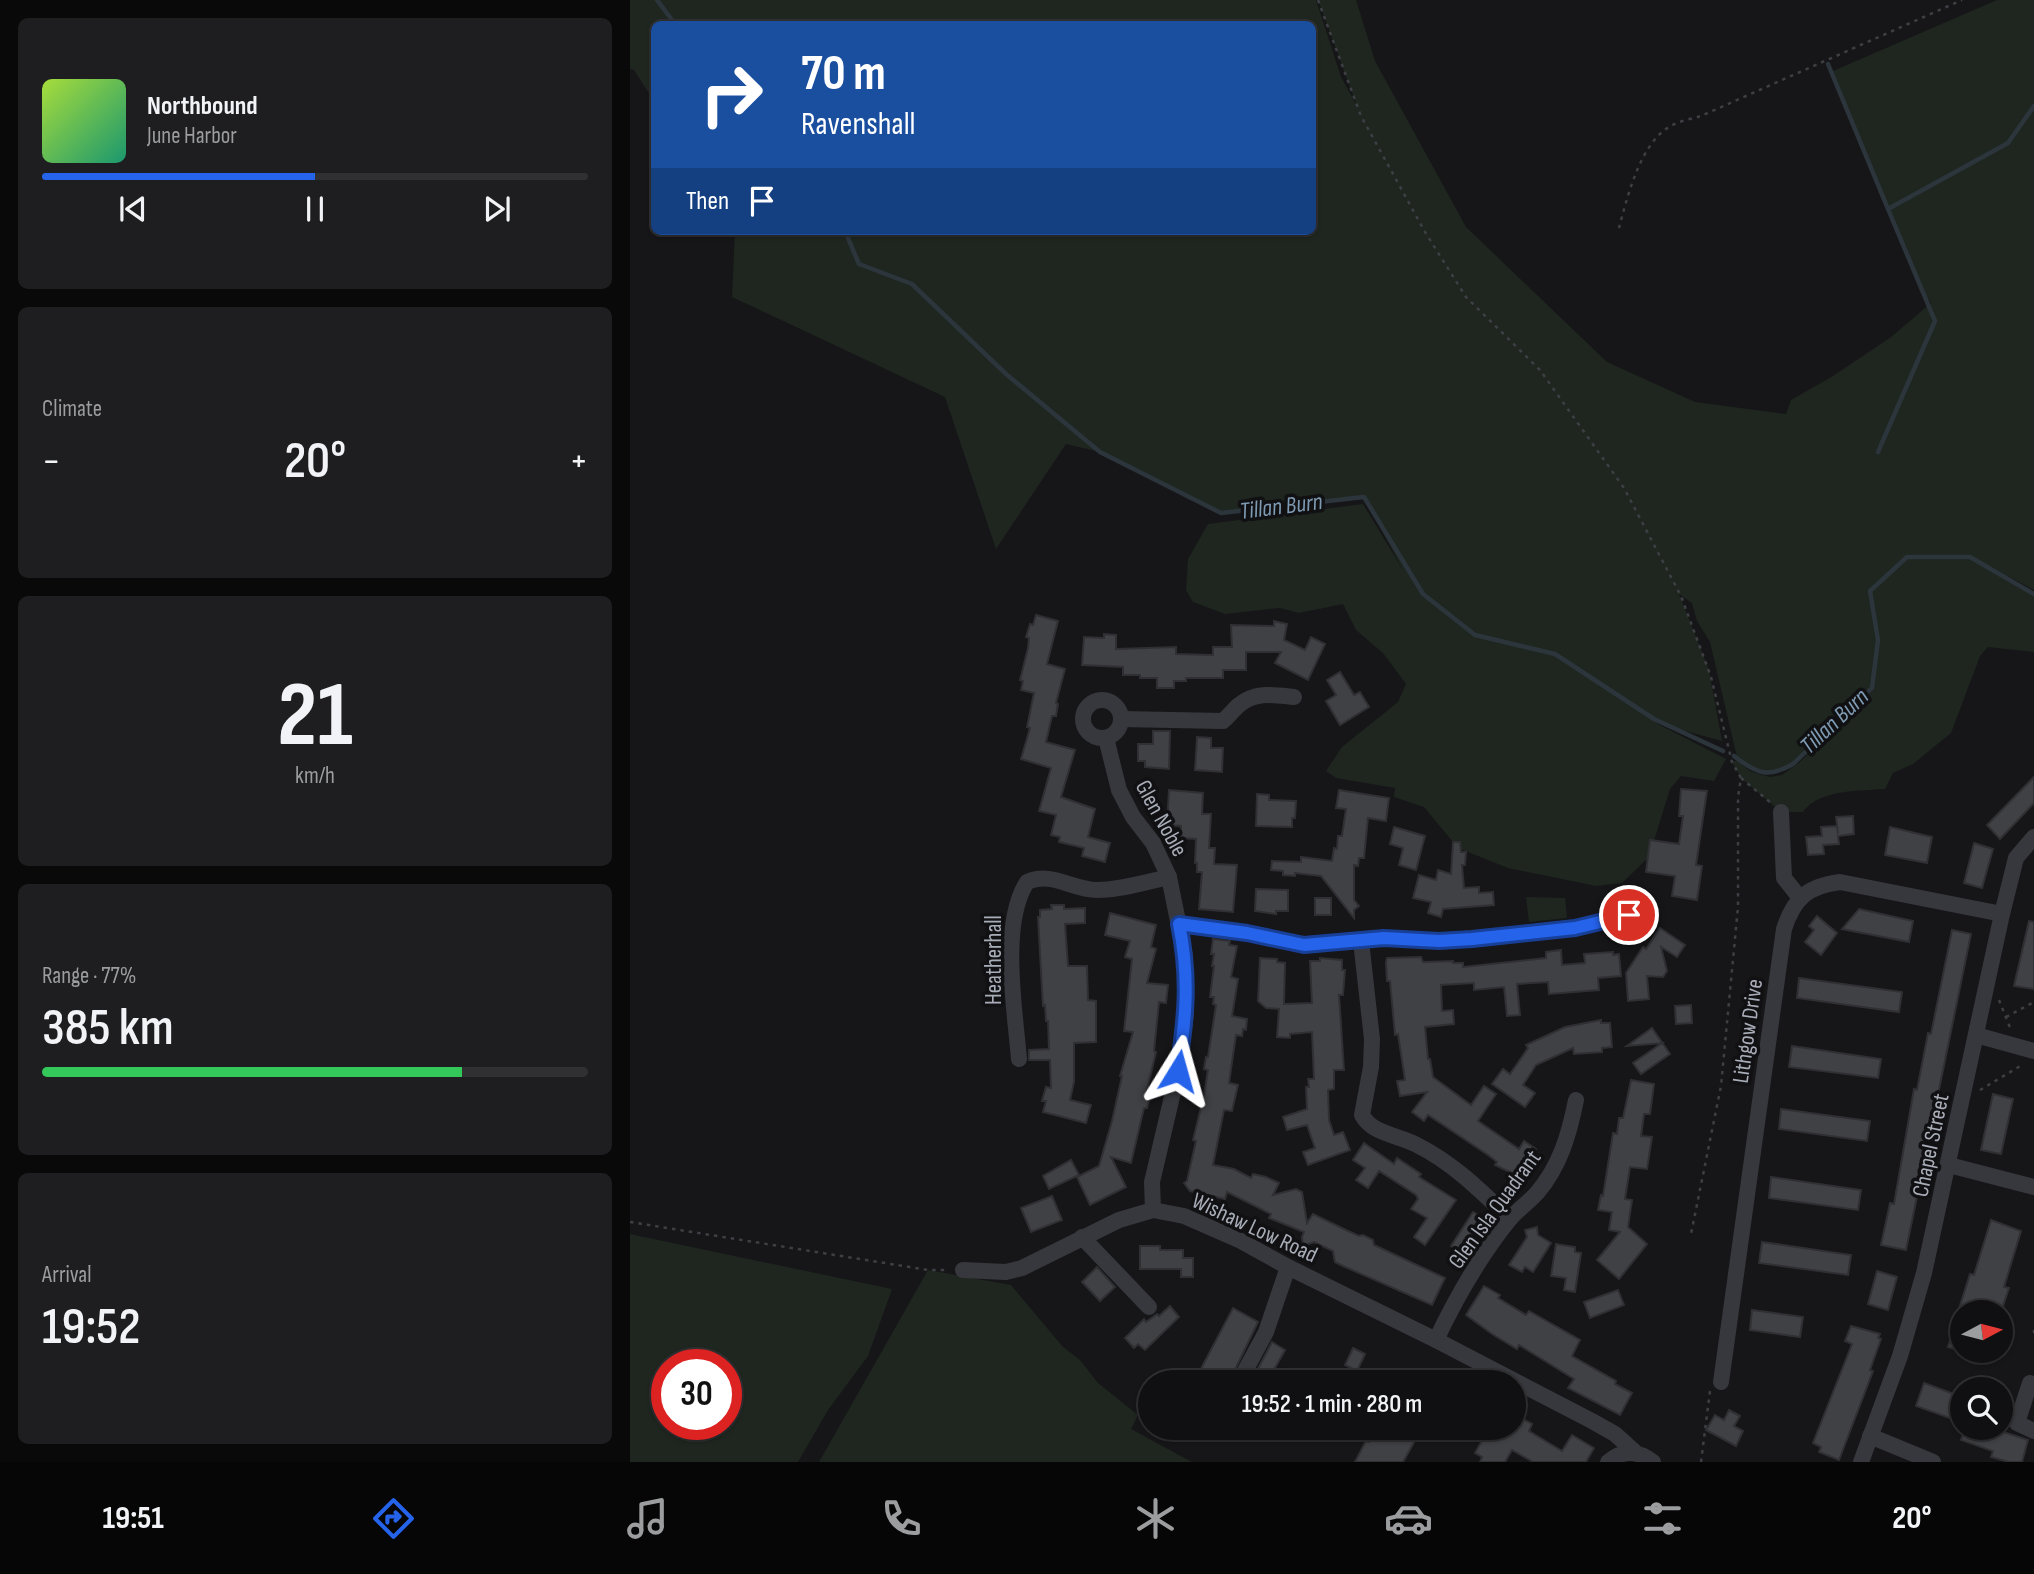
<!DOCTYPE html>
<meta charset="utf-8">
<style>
body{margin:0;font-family:"Sofia Sans Condensed",sans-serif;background:#1e1e20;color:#f1f3f6;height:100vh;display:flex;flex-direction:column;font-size:26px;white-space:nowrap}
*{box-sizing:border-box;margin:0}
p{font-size:23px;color:#9c9d9f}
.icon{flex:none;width:38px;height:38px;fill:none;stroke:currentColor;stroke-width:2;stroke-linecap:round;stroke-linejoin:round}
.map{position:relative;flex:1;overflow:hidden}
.sheet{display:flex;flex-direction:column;gap:18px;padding:18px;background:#09090a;width:630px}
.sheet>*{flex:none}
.top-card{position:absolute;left:21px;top:21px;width:665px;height:214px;border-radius:10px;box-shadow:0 2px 5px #0004,0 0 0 2px #303032;background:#1a4fa0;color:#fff;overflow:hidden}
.needle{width:46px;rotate:83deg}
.buttons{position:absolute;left:1320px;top:1300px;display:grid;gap:14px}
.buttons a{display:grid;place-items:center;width:63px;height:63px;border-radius:50%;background:#101012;box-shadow:0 2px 5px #0004,0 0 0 2px #303032;font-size:35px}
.speed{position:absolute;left:21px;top:1349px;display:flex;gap:14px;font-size:35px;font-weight:700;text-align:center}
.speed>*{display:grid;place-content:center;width:91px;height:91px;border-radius:50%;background:#101012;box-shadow:0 2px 5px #0004,0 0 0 2px #303032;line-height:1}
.speed .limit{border:10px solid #d22;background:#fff;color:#111}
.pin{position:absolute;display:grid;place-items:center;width:60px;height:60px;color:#fff;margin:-30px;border:4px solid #fff;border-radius:50%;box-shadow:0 2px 7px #0007}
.me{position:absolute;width:77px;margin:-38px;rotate:8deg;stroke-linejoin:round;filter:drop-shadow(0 0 5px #0008)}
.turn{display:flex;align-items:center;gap:24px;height:147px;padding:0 35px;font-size:32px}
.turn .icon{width:91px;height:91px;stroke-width:2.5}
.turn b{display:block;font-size:49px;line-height:60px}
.then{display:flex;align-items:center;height:66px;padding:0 35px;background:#0003;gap:14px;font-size:26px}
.big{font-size:52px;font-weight:600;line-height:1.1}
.sheet .widget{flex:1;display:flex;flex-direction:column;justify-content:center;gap:10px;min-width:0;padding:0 24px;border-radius:10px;background:#1e1e20}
.sheet .dial{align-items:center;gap:0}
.dial b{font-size:91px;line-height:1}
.song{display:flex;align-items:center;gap:21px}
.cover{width:84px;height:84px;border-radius:10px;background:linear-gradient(135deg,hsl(80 70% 55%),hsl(160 70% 35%))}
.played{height:7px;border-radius:4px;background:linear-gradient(90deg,#2563eb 50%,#303032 50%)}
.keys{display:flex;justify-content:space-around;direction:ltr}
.heat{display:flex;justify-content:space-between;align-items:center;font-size:38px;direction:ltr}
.charge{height:10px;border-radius:5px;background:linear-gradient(90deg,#34c759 77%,#303032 0)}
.trip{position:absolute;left:508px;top:1370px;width:388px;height:70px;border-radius:35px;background:#101012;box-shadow:0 2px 5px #0004,0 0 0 2px #303032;font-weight:600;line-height:70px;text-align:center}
.tab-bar{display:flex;height:112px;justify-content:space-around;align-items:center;background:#060607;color:#9c9d9f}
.tab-bar .icon{width:49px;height:49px}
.tab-bar .current{color:#2563eb}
.tab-bar b{font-size:32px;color:#f1f3f6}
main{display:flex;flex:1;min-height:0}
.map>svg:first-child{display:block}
.green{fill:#1e261f;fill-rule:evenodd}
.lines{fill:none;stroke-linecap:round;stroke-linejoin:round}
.stream{stroke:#2c353c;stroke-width:4.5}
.building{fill:#404145;stroke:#303034;stroke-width:2}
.path{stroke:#3d3f44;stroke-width:2.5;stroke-dasharray:3.5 5;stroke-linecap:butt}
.minor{stroke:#37383d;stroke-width:16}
.route-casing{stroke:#184099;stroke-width:18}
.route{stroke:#2563eb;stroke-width:12}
.labels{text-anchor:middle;stroke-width:7;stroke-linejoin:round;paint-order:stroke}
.street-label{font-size:23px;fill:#a8adb8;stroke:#111113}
.water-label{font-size:24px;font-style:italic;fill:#7f9bb3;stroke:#111113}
</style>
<main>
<section class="sheet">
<div class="widget">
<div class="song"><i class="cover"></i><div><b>Northbound</b><p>June Harbor</p></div></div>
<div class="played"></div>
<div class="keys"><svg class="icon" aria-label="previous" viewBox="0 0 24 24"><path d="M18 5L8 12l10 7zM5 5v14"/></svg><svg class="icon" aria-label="pause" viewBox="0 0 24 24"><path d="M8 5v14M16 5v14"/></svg><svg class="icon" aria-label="next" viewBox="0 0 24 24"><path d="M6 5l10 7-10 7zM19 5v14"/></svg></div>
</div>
<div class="widget"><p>Climate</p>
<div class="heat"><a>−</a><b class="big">20°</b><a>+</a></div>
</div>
<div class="widget dial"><b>21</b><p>km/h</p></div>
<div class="widget"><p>Range · 77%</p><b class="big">385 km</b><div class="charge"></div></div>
<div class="widget"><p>Arrival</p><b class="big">19:52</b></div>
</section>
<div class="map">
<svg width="1404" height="1462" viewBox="0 0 1404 1462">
<rect width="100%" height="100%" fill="#161618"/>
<!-- green -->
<g class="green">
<path d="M0 0H686L711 77 727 106 688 0H726L745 61 836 227 977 362 1065 402 1156 414 1161 400 1203 376 1261 337 1301 303 1294 293 1203 71 1367 0H1404V590L1340 556 1312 557H1340L1404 594V652L1358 647 1350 656 1321 733 1283 764 1263 773 1255 789C1230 791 1189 789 1173 812H1151L1111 778 1102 762 1107 760 1120 771 1128 774 1140 777 1152 775 1171 761 1243 690 1245 669 1242 688 1163 763 1148 772 1121 769 1107 757 1080 642 1067 621 1062 603 1049 594 1079 670 1092 741 1026 723 1096 759 1084 781 1051 776 1040 789 1019 857 992 883 966 886 878 868 828 848 794 807 764 797 765 788 706 778 696 771 712 747 768 702 776 684 753 653 726 630 713 604 669 613 650 608 595 614 563 602 556 590 558 559 578 524 733 504 773 570 734 497 591 513 470 452 436 444 366 549 315 397 102 297 105 231H682V24H24V101L4 70 0 69Z"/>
<polygon points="896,897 935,898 937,918 899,922"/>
<path d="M0 1234 262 1289 238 1356 198 1410 168 1462H0ZM37 1365H96V1424H37Z"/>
<polygon points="298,1270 381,1285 433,1347 450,1360 468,1383 508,1415 501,1429 562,1462 189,1462"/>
</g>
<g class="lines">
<!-- stream -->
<g class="stream">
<polyline points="27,0 45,24"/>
<polyline points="1198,64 1258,209"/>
<polyline points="215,231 229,264 282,284 376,374 470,452 591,513 734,497 793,594 845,635 925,654 1024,719 1093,751"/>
<polyline points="1248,452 1305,321 1258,209 1378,143 1404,106"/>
<path d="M1104 756C1126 773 1137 779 1163 764L1242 688 1248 640 1240 591 1277 557H1340L1404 594"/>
</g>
</g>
<!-- building -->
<g class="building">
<polygon points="406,615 428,621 417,664 435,669 426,703 428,704 426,716 422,716 416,742 445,750 431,797 465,809 458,837 480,843 475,862 452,856 454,848 429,842 430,837 421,835 426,815 409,811 421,768 391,759 400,728 397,727 404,693 391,690 393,681 390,680 398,648 399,638 396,637 400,624 403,625"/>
<polygon points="644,621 657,624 654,640 675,650 681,637 695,644 678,680 645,663 651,652 616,652 616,670 593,670 593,678 556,678 556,681 544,681 544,688 527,688 527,678 510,678 510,675 493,675 493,667 452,665 454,637 474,638 474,634 486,635 486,649 546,647 546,654 583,655 583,647 602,647 601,625 644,626"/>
<polygon points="710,672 724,695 730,692 739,707 710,725 696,701 706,695 697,680"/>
<polygon points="523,731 540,731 539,769 515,767 515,761 508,761 508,744 523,744"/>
<polygon points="567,737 581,738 581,748 593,748 592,772 565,770"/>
<polygon points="1404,777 1404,803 1370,839 1357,825"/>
<polygon points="1051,789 1077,791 1066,865 1072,866 1067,900 1042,896 1045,876 1016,872 1020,840 1049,844 1053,816 1049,816"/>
<polygon points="539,790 573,793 572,814 581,814 579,848 585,848 584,864 607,865 603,912 569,909 572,872 567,872 567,863 565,863 566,839 550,838 551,826 537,825"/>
<polygon points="709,790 759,798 756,821 738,818 734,858 729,858 728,866 724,865 724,900 729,906 724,910 724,918 691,876 665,873 665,876 653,875 653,871 641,870 642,861 671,862 671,857 702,861 704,848 707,849 708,836 712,836 716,809 706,808"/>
<polygon points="627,794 639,795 639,800 666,801 665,818 662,818 662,827 626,826"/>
<polygon points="1223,816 1224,834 1208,836 1209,844 1193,845 1194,854 1178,855 1176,837 1192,836 1191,827 1207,826 1208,834 1206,817"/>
<polygon points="764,827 795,836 786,870 769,865 773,848 760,844"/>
<polygon points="1260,827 1302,837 1297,863 1255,855"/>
<polygon points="823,842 830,842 831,852 836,852 835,865 832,865 834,888 849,887 849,893 863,892 864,905 813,909 811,917 798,913 801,902 783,898 789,875 806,880 808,870 821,874"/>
<polygon points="1344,843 1363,849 1352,888 1334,883"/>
<polygon points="626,889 658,890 658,911 646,911 646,914 625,911"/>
<rect x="685" y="898" width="16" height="17"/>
<polygon points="421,905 434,905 434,909 455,908 455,923 435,924 438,966 457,966 458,1000 466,1001 466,1042 444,1043 444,1082 440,1100 461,1105 456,1123 413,1112 416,1101 412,1101 416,1087 421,1088 420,1060 399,1060 399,1050 419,1049 418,1021 416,1021 415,1005 413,1006 408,917 410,917 410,910 422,909"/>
<polygon points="1229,909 1283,921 1279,942 1212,929"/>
<polygon points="480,913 526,925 521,947 526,949 517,983 538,985 536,1003 529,1002 524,1051 526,1052 517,1090 521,1091 517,1108 514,1108 501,1163 481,1157 496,1187 460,1205 447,1177 469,1166 482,1121 492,1076 490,1076 503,1032 494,1031 502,959 495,957 500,941 475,935"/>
<polygon points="1187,916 1207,933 1191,955 1175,942 1184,930 1179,926"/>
<polygon points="1399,921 1404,922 1404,989 1384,986"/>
<polygon points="1030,928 1055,945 1047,957 1031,947 1037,971 1033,977 1017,976 1019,999 998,1001 996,973 1013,947 1016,949"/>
<polygon points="1322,930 1341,934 1276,1250 1251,1245 1260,1203 1264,1204 1284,1089 1287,1090 1298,1033 1301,1034"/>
<polygon points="583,939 600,941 599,945 607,946 601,977 608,979 602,1016 617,1019 616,1030 613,1029 612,1036 606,1035 599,1083 608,1085 602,1111 594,1110 583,1165 604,1169 621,1178 623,1174 636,1177 649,1183 643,1195 666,1189 672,1192 677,1223 683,1214 718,1231 729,1236 733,1235 743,1240 744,1245 815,1278 802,1305 713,1266 705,1262 703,1251 684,1242 673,1246 672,1237 674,1232 639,1218 641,1214 597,1192 595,1199 560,1191 554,1183 557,1181 566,1141 563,1140 574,1095 578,1070 574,1069 576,1057 578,1057 586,1005 583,1004 584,997 580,997 584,966 582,966 584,954 581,954"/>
<polygon points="931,950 932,965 955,963 954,954 983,952 983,955 989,954 991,976 968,978 969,990 919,994 918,982 887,984 890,1015 877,1016 874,987 844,990 844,983 811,985 812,1011 823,1010 824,1024 795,1027 798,1059 800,1059 803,1077 841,1105 854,1086 866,1094 848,1121 889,1149 894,1141 906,1149 895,1166 893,1165 886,1175 865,1165 867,1162 858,1155 798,1115 794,1121 782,1112 797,1092 770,1096 767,1081 775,1080 768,1034 765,1035 760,981 757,981 756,962 757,958 791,957 793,962 823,961 823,963 833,963 833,967 916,958 916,952"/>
<polygon points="630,958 647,959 647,962 655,963 654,1004 682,1003 680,961 690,961 690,958 712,960 712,970 715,970 713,995 709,995 714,1070 704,1070 704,1089 698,1090 699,1120 704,1135 713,1132 720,1150 678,1165 673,1152 685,1148 677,1125 657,1130 653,1117 677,1109 676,1087 679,1087 678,1079 684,1079 682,1032 660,1034 660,1038 647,1037 649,1009 636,1008 628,1001"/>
<polygon points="1169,978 1272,992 1269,1012 1167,998"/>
<polygon points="1061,1005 1062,1023 1046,1024 1045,1006"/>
<polygon points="971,1020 971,1023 980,1023 982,1047 972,1048 972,1052 944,1054 943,1048 906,1065 893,1085 905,1093 895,1107 862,1084 873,1069 880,1074 898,1048 896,1045 935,1027"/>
<polygon points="1022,1028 1040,1054 1011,1074 1003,1063 1032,1043 997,1046"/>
<polygon points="1162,1046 1251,1059 1248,1078 1159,1067"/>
<polygon points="1001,1080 1024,1084 1020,1114 1014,1114 1011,1136 1022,1137 1017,1169 1000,1167 995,1199 1002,1200 998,1227 1017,1244 989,1279 967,1260 990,1232 979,1230 982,1212 968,1210 971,1195 973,1196 983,1133 987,1134 989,1118 993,1118"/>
<polygon points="1363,1094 1383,1099 1371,1154 1351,1150"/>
<polygon points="1151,1109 1240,1121 1237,1141 1149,1129"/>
<polygon points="734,1143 764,1164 767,1158 791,1174 789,1177 826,1200 795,1245 784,1237 797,1218 781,1209 788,1199 786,1195 749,1171 738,1188 726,1180 735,1168 723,1160"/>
<polygon points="441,1160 449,1175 419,1189 413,1176"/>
<polygon points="1141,1177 1231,1190 1228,1210 1139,1198"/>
<polygon points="422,1196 432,1220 401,1232 391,1208"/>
<polygon points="843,1212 857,1220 839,1248 836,1246 829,1251 821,1246"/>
<polygon points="1361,1220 1391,1231 1374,1287 1379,1288 1371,1312 1328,1312 1340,1274 1344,1275"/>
<polygon points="907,1227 908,1235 921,1243 903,1272 895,1267 892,1272 879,1265 897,1237 895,1230"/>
<polygon points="1132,1242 1221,1255 1218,1275 1129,1263"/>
<polygon points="926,1244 945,1247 945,1252 951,1253 945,1292 934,1290 936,1278 921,1276"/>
<polygon points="510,1246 530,1246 530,1250 553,1250 553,1258 563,1258 563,1277 551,1277 551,1269 510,1269"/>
<polygon points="467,1267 485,1287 470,1301 452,1282"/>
<polygon points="1247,1271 1267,1277 1258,1310 1238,1304"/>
<polygon points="854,1286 870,1295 868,1298 896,1315 899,1311 950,1340 942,1356 986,1381 985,1384 1002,1393 990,1415 938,1388 944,1379 889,1345 887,1349 862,1334 836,1315"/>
<polygon points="988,1290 994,1305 960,1318 954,1302"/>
<polygon points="540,1306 549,1317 515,1350 508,1344 504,1348 495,1338 514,1319 516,1322 527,1314 529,1316"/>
<polygon points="603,1308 628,1322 599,1382 564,1382"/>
<polygon points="1122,1310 1173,1317 1170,1337 1120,1330"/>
<polygon points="1329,1313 1332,1313 1332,1351 1318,1347"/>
<polygon points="1221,1326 1250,1334 1248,1338 1251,1339 1240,1370 1243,1371 1209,1460 1189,1452 1191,1447 1183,1443 1222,1344 1215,1341"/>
<polygon points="642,1342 655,1350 645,1368 669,1382 621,1382"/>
<polygon points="723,1348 735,1354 727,1371 715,1365"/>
<polygon points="1294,1383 1332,1397 1332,1410 1328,1421 1286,1406"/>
<polygon points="1099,1410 1110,1416 1104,1426 1113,1431 1106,1446 1076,1430 1085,1415 1094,1420"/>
<polygon points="884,1414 902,1424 899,1431 932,1451 942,1435 964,1448 956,1462 903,1462 882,1450 875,1462 850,1462 852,1457 845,1453 859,1428 884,1428"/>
<polygon points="747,1428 792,1428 773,1462 725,1462 736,1441 739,1442"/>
<polygon points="1335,1428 1361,1428 1398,1440 1392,1462 1379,1462 1361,1457 1363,1451 1331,1440"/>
</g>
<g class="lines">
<!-- path -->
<g class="path">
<polyline points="688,0 731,116 795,232 836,297 910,370 994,488 1051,596 1081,677 1102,762 1111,778 1108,797 1108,907 1091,1086 1061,1234"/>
<path d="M989 228C997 198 1010 144 1039 127 1048 121 1061 119 1071 116L1332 0"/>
<polyline points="1111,778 1141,803"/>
<polyline points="1369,1000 1381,1030"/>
<polyline points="1376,1017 1404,1002"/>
<polyline points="1350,1090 1392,1065"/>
<polyline points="0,1222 298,1270 318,1270"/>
<polyline points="1404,1330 1404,1333"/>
<polyline points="1071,1462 1080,1391"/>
</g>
<!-- minor -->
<g class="minor">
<circle cx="472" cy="719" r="19"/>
<path d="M491 719 593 721C599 716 603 710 609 705 626 691 644 695 664 697"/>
<polyline points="476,738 489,790 503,817 523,843 539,877 555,956 556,1014 548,1071 522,1182 523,1210"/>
<polyline points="1151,812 1154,878 1170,898"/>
<polyline points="549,924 617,933 674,945 754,938 809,941 842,939 945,928 999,915"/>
<path d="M731 941 742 1039 741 1067 732 1115C742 1134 768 1135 787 1145 823 1163 851 1191 880 1219"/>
<polyline points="1346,1035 1404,1051"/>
<path d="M389 1059C385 1010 370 924 397 882 422 871 442 890 467 890 491 890 516 882 539 877"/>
<polyline points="1319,1165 1404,1187"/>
<polyline points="452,1237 519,1307"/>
<polyline points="333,1270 376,1272 392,1268 489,1220 523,1210 554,1216 611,1241 658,1267 806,1340 962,1421 985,1434 1006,1453"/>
<path d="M806 1340C826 1298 850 1256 879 1220 887 1210 898 1203 907 1193 930 1166 939 1135 946 1100"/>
<polyline points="609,1382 636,1332 658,1267"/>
<path d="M1091 1382 1154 929C1164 898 1178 886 1210 882L1372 914"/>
<polyline points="1400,1383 1387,1423 1404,1431"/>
<polyline points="1240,1436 1303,1462"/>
<path d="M978 1462C992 1450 1008 1450 1023 1462"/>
<polyline points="1231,1462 1270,1356 1294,1273 1372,914 1386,858 1404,837"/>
</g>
</g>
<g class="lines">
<!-- route casing -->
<g class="route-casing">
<path id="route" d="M548 1071C556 1017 560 978 549 924L617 933 674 945 754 938 809 941 842 939 945 928 999 915"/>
</g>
<!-- route -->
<use href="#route" class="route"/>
</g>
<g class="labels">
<!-- street labels -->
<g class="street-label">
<text transform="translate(532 818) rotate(61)" y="8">Glen Noble</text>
<text transform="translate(363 960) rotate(-90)" y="8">Heatherhall</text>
<text transform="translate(1117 1031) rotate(-82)" y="8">Lithgow Drive</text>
<text transform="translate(1300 1145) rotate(-78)" y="8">Chapel Street</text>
<text transform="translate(864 1209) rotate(-54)" y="8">Glen Isla Quadrant</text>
<text transform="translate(625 1227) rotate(25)" y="8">Wishaw Low Road</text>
</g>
<!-- water labels -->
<g class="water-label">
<text transform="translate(651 506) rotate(-7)" y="8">Tillan Burn</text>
<text transform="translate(1204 721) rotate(-43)" y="8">Tillan Burn</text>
</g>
</g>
</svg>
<div class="buttons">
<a><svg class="needle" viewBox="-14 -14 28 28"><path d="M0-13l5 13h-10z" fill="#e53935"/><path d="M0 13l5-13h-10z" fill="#9c9d9f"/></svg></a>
<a><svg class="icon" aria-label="search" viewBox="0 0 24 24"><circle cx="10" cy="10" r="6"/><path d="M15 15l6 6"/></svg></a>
</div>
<div class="speed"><div class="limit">30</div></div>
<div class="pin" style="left:999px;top:915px;background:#d93025"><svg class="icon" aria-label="arrive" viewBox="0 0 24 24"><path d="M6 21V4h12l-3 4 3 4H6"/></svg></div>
<svg class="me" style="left:548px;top:1071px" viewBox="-20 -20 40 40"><path d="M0-17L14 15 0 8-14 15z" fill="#2563eb" stroke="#fff" stroke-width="4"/></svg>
<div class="trip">19:52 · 1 min · 280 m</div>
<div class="top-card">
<div class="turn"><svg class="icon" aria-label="right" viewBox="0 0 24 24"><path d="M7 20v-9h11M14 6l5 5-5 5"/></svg><div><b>70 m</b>Ravenshall</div></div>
<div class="then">Then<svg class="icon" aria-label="arrive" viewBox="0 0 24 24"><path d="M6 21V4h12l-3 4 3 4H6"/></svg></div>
</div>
</div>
</main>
<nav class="tab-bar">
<b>19:51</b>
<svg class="icon current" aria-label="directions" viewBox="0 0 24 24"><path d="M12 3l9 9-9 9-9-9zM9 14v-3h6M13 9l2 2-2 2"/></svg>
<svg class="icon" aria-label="music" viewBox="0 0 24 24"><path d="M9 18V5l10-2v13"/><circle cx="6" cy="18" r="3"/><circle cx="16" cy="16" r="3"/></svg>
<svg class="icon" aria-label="phone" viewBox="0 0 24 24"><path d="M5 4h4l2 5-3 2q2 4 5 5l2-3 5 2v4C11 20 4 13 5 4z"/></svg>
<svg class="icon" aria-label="climate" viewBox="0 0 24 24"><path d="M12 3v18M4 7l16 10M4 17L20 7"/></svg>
<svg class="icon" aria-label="car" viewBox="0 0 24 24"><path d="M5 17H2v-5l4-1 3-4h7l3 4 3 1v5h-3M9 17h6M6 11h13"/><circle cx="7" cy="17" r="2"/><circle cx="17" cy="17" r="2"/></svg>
<svg class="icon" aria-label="filters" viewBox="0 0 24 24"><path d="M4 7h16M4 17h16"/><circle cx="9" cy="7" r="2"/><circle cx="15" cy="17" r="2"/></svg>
<b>20°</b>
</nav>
